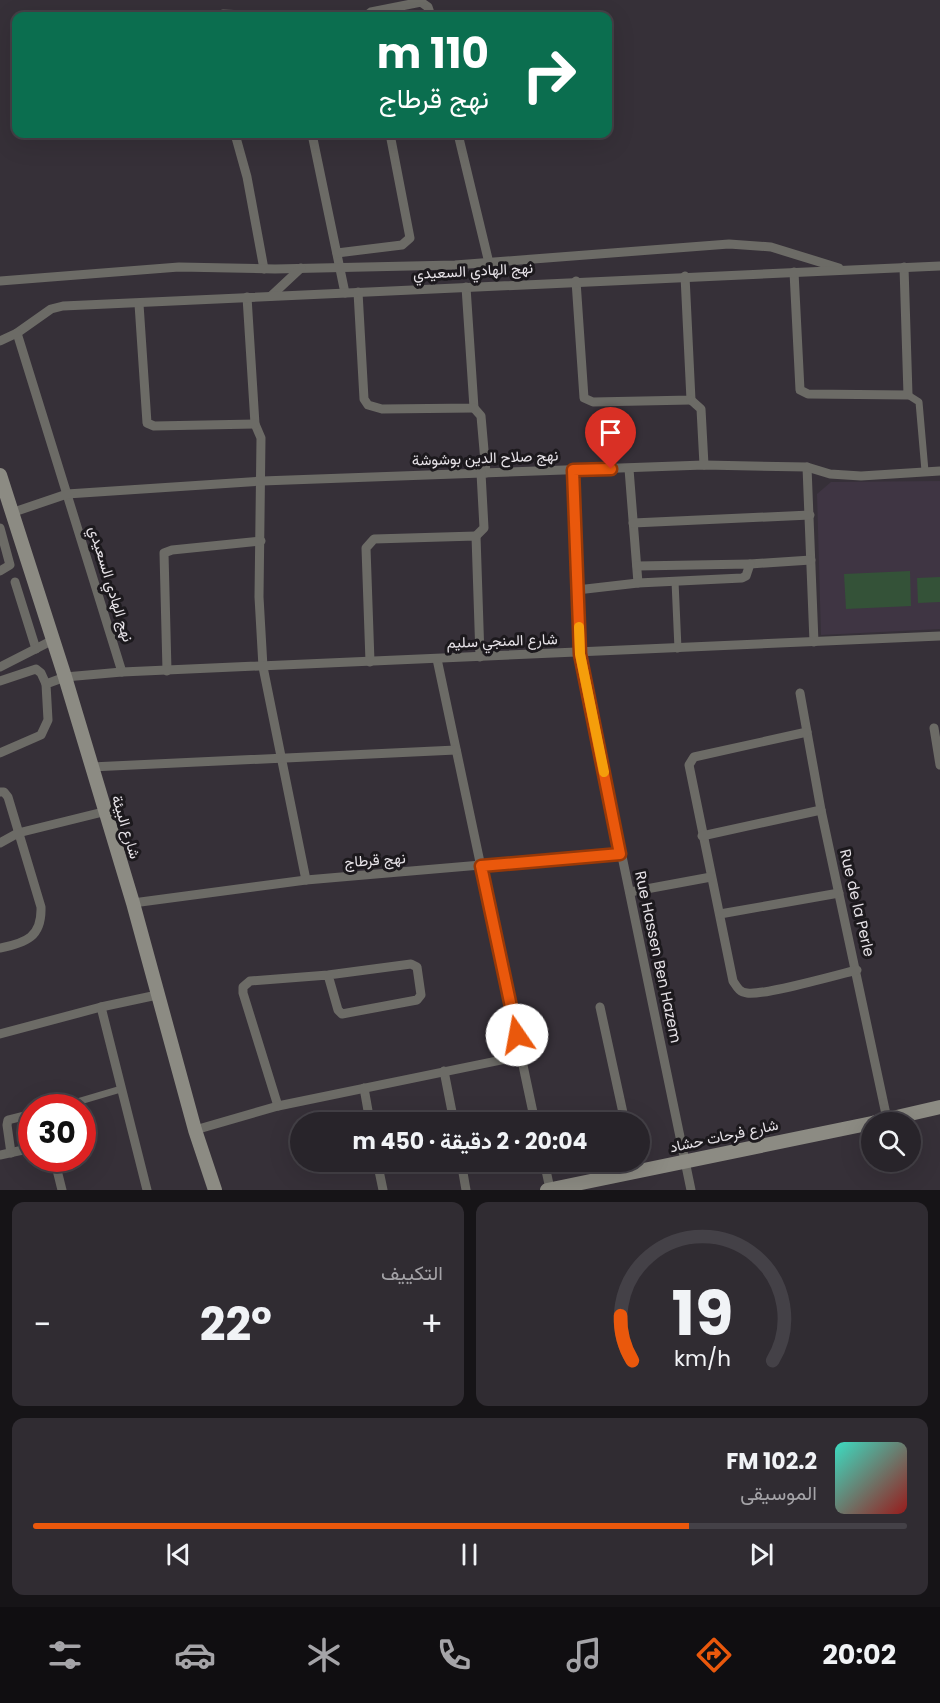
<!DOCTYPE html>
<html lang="ar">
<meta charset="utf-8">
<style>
body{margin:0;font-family:Poppins,Vazirmatn,sans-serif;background:#302c32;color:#f1f3f6;direction:rtl;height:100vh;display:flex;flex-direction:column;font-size:22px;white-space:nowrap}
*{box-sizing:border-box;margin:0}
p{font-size:20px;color:#a5a4a8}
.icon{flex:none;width:33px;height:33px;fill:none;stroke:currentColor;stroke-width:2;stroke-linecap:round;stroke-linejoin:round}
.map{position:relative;height:1190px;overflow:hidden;direction:ltr}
.sheet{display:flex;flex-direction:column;gap:12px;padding:12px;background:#161417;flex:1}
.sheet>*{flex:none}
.guide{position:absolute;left:12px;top:12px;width:600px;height:126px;border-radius:12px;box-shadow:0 6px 24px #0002,0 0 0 2px #444147;direction:rtl;background:#0b6e4f;color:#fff;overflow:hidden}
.tools{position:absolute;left:861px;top:1112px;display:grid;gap:12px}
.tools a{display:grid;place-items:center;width:60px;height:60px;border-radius:50%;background:#28242a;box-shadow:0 6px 24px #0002,0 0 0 2px #444147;font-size:30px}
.speed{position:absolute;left:18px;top:1094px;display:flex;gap:12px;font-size:30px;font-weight:700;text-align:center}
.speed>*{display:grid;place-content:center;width:78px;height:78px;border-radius:50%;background:#28242a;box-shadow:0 6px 24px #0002,0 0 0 2px #444147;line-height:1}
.speed .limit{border:9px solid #d22;background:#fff;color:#111}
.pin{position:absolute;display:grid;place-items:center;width:51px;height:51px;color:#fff;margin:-62px -26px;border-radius:50% 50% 50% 0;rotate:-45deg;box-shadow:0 0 6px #0007}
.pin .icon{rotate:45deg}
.me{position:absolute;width:66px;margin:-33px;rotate:348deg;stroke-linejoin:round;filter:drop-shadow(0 0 4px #0008)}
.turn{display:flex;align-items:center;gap:21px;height:126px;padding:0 24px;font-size:27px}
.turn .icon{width:78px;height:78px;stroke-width:2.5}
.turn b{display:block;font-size:42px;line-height:51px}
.big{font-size:45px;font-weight:700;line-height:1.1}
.sheet .widget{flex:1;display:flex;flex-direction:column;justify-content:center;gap:9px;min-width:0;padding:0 21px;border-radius:12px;background:#302c32}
.sheet .dial{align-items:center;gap:0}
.dial svg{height:156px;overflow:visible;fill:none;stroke:#444147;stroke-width:7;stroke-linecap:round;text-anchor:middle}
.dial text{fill:#f1f3f6;stroke:none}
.song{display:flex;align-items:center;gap:18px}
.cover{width:72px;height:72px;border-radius:9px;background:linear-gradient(135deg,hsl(170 70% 55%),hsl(0 70% 35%))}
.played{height:6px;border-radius:3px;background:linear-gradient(90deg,#ea580c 75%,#444147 75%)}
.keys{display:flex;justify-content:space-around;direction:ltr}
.heat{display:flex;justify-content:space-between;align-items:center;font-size:33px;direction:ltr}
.sheet .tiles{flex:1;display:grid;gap:12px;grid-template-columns:1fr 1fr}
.widget:last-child{grid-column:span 2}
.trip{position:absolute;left:290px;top:1112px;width:360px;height:60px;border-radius:30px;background:#28242a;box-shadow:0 6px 24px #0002,0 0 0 2px #444147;font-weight:700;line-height:60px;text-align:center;direction:rtl}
.tab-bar{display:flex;height:96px;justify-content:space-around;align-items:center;background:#100e11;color:#a5a4a8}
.tab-bar .icon{width:42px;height:42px}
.tab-bar .current{color:#ea580c}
.tab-bar b{font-size:27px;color:#f1f3f6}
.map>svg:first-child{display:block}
.built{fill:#3f3543}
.green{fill:#345238}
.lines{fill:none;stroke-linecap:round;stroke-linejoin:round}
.pedestrian{stroke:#6c6b66;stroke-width:7}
.minor{stroke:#6c6b66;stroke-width:9}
.secondary{stroke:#8c8b83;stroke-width:14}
.route-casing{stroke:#983908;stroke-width:15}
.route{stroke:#ea580c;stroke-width:10}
.slow{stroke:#f59e0b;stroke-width:10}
.labels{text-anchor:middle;stroke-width:6;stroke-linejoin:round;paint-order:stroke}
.street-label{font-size:15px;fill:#e7e3e8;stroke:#1c191d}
</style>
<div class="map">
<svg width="940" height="1190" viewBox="0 0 940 1190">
<rect width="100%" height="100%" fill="#363038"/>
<!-- built -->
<polygon class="built" points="940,481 940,629 821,635 817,494 831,482"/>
<!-- green -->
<g class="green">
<polygon points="910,571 911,606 846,609 844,574"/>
<polygon points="940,577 940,602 918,603 917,578"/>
</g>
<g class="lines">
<!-- pedestrian -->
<g class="pedestrian">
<polyline points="908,395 919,402 925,471"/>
<polyline points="675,581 678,649"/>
<polyline points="60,1107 121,1089"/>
</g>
<!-- minor -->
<g class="minor">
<polyline points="217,16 223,14 264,16"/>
<polyline points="366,16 371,12 421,2 428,7 431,16"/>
<polyline points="235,134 247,177 264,269"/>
<polyline points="312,134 345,293"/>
<polyline points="458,134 489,263"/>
<polyline points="337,253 402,245 410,238 390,134"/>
<polyline points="794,272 800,390 808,394 908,395 904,267"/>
<polyline points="0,281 179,267 275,269 455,265 729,244 771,247 839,268"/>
<polyline points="576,281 584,398 593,402 691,400 685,276"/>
<polyline points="358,292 364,399 368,405 382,409 474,408 466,287"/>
<polyline points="271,296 301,268"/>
<polyline points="247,297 255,424 261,438 259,597 263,667 306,880"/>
<polyline points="139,304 147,423 154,426 255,424"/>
<polyline points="17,333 51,309 63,306 940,266"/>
<polyline points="0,341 17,333 122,672"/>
<polyline points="691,400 701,409 704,465"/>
<polyline points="474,408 481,416 486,473"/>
<polyline points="807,467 814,642"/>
<polyline points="629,469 638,583"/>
<polyline points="573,470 580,653 691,1190"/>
<polyline points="11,513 67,494 262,481 704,465 807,467 830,474 861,476 940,471"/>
<polyline points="633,523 810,515"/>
<polyline points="0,528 10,565 0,571"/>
<polyline points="476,536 484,528 481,473"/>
<polyline points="750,564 811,560"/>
<polyline points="15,582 36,649"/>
<polyline points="577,590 638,583 742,578 746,576 750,564 637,566"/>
<polyline points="437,659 535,1122"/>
<polyline points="370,662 366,548 374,539 476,536 480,657"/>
<polyline points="0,667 51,641"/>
<polyline points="167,671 164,553 172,550 261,541"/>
<polyline points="0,681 36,669 41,673 46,684"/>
<polyline points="800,693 821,810 887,1119"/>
<polyline points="934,728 940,765"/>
<path d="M807 732 694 757 689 765 733 981C737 987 739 992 747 993 763 996 836 975 857 970"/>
<polyline points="0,753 41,735 48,720 46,684 65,677 122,672 940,636"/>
<polyline points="91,767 456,750"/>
<path d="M0 792H4L8 797 41 907C42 937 26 943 0 948"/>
<polyline points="702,836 821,810"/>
<polyline points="0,843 18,833 103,812"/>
<polyline points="630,892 711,877"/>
<polyline points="133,903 306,880 620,853"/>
<polyline points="720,914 839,893"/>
<polyline points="101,1007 157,995"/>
<polyline points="600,1007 625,1122"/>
<polyline points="0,1034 101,1007 147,1190"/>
<polyline points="444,1071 454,1122"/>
<polyline points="364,1088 370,1122"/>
<polyline points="278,1106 243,993 243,987 250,981 328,975 411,964 417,967 421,995 417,1000 342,1014 338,1010 328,975"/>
<polyline points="195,1130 278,1106 521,1056"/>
<polyline points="11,1153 7,1125 8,1120 32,1114"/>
<polyline points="0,1155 32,1148"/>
<polyline points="54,1158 62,1190"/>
<polyline points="377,1161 383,1190"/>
<polyline points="461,1161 466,1190"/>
<polyline points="544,1161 550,1189"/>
</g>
<!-- secondary -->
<g class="secondary">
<polyline points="0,475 65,677 133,903 195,1130 215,1190"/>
<polyline points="875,1122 940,1107"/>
<polyline points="547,1190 872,1123"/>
</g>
</g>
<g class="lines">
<!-- route casing -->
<g class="route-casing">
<polyline id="route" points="517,1035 481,866 620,854 580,654 573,470 611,469"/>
</g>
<!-- route -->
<use href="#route" class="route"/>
<!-- slow -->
<polyline class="slow" points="579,627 580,654 604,772"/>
</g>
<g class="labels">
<!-- street labels -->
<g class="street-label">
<text transform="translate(473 271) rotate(-3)" y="5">نهج الهادي السعيدي</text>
<text transform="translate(485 458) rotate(-2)" y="5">نهج صلاح الدين بوشوشة</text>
<text transform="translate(111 584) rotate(73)" y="5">نهج الهادي السعيدي</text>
<text transform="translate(502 641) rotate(-2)" y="5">شارع المنجي سليم</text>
<text transform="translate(126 827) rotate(73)" y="5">شارع البيئة</text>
<text transform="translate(375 860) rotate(-4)" y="5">نهج قرطاج</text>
<text transform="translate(857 903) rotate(77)" y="5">Rue de la Perle</text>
<text transform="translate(658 957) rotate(78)" y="5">Rue Hassen Ben Hazem</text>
<text transform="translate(724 1136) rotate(-12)" y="5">شارع فرحات حشاد</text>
</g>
</g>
</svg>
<div class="tools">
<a><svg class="icon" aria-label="search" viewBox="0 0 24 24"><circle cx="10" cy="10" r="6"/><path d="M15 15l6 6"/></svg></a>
</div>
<div class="speed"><div class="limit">30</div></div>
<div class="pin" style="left:611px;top:469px;background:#d93025"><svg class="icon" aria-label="arrive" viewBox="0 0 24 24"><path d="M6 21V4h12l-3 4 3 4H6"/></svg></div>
<svg class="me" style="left:517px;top:1035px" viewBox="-20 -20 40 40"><circle r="19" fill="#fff"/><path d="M0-13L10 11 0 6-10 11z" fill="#ea580c"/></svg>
<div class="trip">20:04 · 2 دقيقة · 450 m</div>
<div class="guide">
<div class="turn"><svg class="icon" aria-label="right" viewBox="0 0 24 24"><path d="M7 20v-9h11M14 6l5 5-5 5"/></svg><div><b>110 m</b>نهج قرطاج</div></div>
</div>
</div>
<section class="sheet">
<div class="tiles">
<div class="widget dial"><svg viewBox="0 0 100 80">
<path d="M14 69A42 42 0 1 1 86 69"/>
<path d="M14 69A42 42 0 0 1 8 46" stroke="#ea580c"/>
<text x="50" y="56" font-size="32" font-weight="700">19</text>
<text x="50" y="72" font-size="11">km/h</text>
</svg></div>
<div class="widget"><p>التكييف</p>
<div class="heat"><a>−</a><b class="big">22°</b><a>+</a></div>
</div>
<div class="widget">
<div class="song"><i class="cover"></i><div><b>102.2 FM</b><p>الموسيقى</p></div></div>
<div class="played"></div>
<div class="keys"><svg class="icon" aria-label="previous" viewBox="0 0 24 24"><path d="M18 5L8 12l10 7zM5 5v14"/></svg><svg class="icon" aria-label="pause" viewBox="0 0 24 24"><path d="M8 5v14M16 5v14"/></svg><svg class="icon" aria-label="next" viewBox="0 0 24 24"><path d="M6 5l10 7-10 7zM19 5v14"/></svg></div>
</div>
</div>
</section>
<nav class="tab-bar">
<b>20:02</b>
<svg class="icon current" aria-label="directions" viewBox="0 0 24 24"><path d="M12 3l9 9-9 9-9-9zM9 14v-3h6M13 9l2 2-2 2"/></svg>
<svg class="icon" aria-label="music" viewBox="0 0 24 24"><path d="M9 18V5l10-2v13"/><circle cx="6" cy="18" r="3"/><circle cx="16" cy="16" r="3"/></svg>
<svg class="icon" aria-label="phone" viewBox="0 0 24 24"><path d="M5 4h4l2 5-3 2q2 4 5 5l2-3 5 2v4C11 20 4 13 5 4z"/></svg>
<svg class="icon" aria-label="climate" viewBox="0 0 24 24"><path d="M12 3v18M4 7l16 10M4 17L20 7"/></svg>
<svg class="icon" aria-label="car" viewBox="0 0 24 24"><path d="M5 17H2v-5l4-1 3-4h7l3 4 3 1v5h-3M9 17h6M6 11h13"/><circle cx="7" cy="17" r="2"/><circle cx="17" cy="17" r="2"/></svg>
<svg class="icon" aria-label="filters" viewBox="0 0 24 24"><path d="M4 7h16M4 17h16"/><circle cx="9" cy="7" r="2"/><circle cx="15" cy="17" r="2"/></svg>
</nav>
